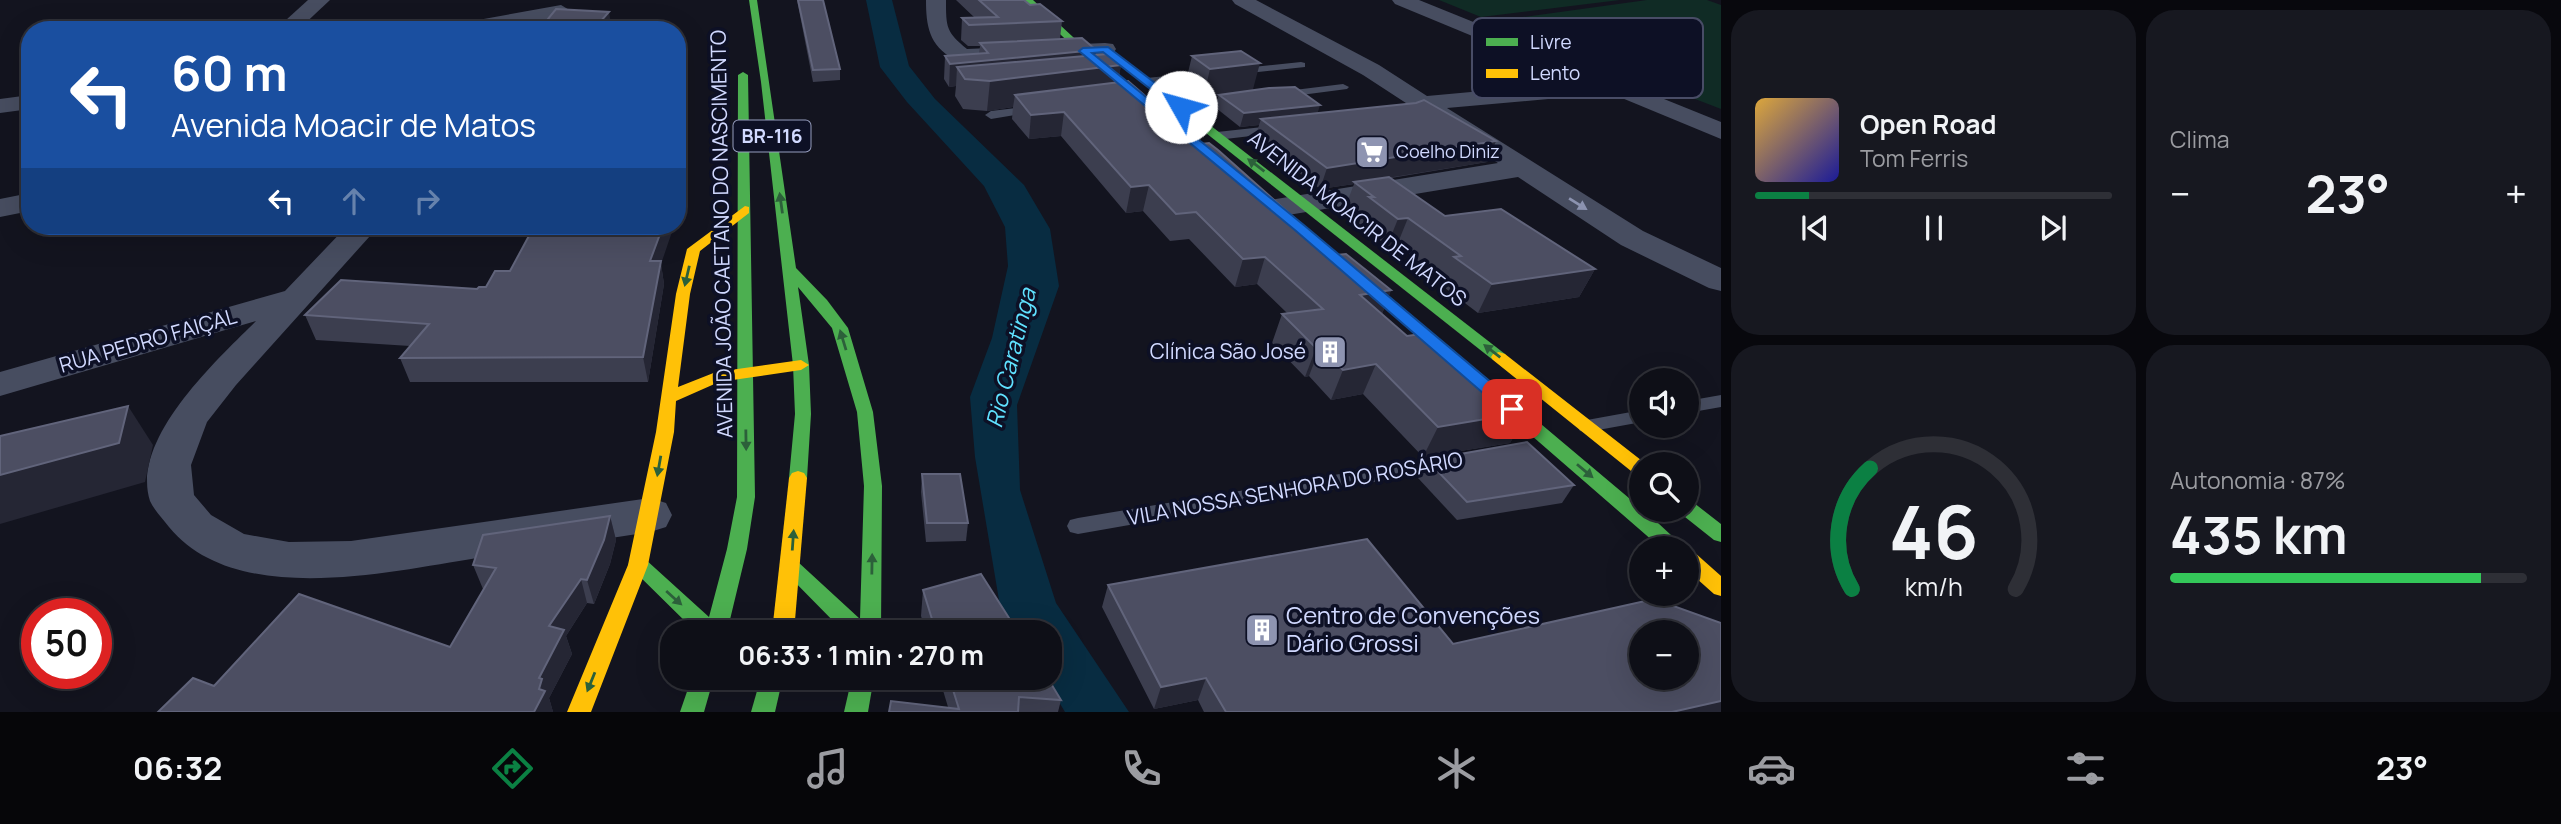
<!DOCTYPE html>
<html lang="pt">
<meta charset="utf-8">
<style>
body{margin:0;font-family:Manrope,sans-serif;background:#171820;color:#f1f3f6;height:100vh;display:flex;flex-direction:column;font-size:26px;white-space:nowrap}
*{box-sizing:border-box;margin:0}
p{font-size:23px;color:#9b9ca1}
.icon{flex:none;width:38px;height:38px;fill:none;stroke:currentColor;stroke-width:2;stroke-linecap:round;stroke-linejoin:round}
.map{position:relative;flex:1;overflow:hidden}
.panel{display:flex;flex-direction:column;gap:10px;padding:10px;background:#08080d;width:840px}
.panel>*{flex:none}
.top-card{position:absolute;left:21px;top:21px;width:665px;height:214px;border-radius:28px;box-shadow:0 7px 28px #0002,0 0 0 2px #2e2f36;background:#1a4fa0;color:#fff;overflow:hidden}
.fabs{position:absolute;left:1629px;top:368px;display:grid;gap:14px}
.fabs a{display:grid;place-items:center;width:70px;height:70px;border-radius:50%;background:#0e0f17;box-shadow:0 7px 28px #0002,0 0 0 2px #2e2f36;font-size:35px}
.speed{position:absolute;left:21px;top:598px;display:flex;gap:14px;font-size:35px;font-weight:700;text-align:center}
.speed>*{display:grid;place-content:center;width:91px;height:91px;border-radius:50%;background:#0e0f17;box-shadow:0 7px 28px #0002,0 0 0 2px #2e2f36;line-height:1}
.speed .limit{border:10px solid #d22;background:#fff;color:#111}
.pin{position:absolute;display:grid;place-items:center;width:60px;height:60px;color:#fff;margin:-30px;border-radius:14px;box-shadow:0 4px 10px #0006}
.me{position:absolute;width:77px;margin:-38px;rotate:308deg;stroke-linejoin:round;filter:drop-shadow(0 0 5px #0008)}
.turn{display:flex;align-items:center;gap:24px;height:147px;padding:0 35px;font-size:32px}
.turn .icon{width:91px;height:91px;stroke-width:2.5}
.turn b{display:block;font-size:49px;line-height:60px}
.lanes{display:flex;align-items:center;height:66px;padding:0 35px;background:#0003;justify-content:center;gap:35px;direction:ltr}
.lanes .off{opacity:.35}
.big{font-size:52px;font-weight:700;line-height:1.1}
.panel .tile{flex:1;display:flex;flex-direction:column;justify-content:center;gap:10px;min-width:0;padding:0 24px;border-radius:28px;background:#171820}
.panel .dial{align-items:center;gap:0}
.dial svg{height:182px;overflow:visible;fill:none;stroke:#2e2f36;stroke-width:7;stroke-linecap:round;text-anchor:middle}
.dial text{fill:#f1f3f6;stroke:none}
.song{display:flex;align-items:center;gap:21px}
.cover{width:84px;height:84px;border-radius:10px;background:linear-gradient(135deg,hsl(40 70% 55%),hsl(240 70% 35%))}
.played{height:7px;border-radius:4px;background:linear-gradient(90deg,#0b8043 15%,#2e2f36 15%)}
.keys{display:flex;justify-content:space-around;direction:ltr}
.heat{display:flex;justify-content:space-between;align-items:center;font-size:38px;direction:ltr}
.charge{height:10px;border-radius:5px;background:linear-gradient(90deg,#34c759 87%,#2e2f36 0)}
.panel .tiles{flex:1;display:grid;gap:10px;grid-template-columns:repeat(2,1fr)}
.trip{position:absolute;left:660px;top:620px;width:402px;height:70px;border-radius:28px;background:#0e0f17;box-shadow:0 7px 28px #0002,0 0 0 2px #2e2f36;font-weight:700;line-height:70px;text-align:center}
.tab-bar{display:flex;height:112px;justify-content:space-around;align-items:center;background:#060609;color:#9b9ca1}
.tab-bar .icon{width:49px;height:49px}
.tab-bar .current{color:#0b8043}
.tab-bar b{font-size:32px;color:#f1f3f6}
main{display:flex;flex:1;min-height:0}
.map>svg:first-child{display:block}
.green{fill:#102b25}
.water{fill:#082c41}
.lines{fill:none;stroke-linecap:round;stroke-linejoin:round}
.lane{fill:#474d60;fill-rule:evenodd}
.street{fill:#474d60;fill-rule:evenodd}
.fast{fill:#4caf50;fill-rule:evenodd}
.slow{fill:#ffc107;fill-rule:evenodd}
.wall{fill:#3c3e4f}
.shaded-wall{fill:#252634}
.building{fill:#4c4e62;stroke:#61647b;stroke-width:2;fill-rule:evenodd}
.oneway{fill:#2c603a}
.oneway2{fill:#8c93b0}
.route{fill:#1a73e8;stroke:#114b97;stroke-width:2}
.labels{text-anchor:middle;stroke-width:7;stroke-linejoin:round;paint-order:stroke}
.far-poi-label{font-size:18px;fill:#d1d9ff;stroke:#0d1025;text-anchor:start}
.shield{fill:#0d1025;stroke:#969dbe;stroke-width:2}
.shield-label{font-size:19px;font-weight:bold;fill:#d1d9ff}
.street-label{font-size:21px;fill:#d1d9ff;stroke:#0d1025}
.poi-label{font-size:21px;fill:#d1d9ff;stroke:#0d1025;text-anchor:end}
.water-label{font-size:23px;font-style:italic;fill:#5fe1ff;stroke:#0d1025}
.near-poi-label{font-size:24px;fill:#d1d9ff;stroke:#0d1025;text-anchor:start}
.key{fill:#0d1025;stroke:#484c66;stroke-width:2}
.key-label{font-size:19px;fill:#d1d9ff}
</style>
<main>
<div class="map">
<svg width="1721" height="712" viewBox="0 0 1721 712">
<rect width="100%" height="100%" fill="#13141f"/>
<!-- green -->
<g class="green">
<polygon points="1439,0 1620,0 1481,17"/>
<polygon points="1647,0 1707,0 1721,5 1721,109 1494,21"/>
</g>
<!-- water -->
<polygon class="water" points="866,0 892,0 909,66 935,99 1024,185 1050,229 1059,286 1017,405 1020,490 1056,603 1129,712 1065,712 1044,677 1050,677 1050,632 1016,632 1000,606 975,457 970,397 992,338 1008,266 1005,227 984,186 907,102 880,67"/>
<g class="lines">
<!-- lane -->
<g class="lane">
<polygon points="1301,62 1305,63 1305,67 1147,84 1142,81 1147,78"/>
<polygon points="1343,84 1349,87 1347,89 1278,98 1272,95 1278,92"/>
<polygon points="1240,97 1244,98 1244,102 1181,110 1175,107 1181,104"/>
<polygon points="1034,106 1040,109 1038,111 991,119 985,115 991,111"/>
<polygon points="1280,125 1284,126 1284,132 1217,140 1211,136 1217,132"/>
<polygon points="1721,395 1721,407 1687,413 1687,401"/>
<polygon points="1642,410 1642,422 1587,432 1580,431 1577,426 1580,421 1587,420"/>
<polygon points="1447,456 1454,458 1457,463 1454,468 1078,534 1070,532 1067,526 1070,520 1078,518"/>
</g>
<!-- street -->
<g class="street">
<polygon points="308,0 330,0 298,30 275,30"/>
<path d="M926 0H946C946 27 946 32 967 49L1105 43 1113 44 1116 49 1113 54 1105 55C1079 57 972 69 954 59 929 46 926 25 926 0Z"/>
<polygon points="1232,0 1256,0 1379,65 1427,96 1559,84 1567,86 1571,91 1567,96 1559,98 1447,108 1643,231 1721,268 1721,291 1709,288 1621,245 1518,177 1276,217 1266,214 1261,208 1266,202 1276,199 1498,163 1363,75 1235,4"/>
<polygon points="1392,0 1419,0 1721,122 1721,139 1395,4"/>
<polygon points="561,5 571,11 568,15 491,30 446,30 449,26 456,24"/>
<polygon points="30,95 30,109 0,113 0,99"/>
<polygon points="30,193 30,211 0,217 0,199"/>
<path d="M347 226H379L236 385 207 422 191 465 194 495 211 515 244 534 289 542 351 541 650 498 666 503 672 515 666 527 650 532C592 541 535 549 477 558 388 572 235 608 169 527 163 519 154 510 150 501 130 439 217 360 256 321L0 396V372L285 291Z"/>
</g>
<!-- fast -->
<g class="fast">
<polygon points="749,0 757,0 796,268 827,300 848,328 873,412 882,486 881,632 844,632 781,568 784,562 791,560 798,562 860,619 864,486 857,412 832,328 798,287 809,365 811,414 807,478 804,483 792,483 789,478 795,414 793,365 761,82"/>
<polygon points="1024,0 1033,0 1086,49 1166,113 1166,117 1158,117 1080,53"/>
<polygon points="743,72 748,75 755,497 747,549 727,632 696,632 628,565 631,559 638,557 645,559 709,617 727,549 737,497 738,75"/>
<polygon points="1144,80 1152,80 1505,354 1507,357 1505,360 1493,360 1144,84"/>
<polygon points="1346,263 1351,264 1642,509 1687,509 1687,501 1694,503 1721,524 1721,542 1714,540 1685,517 1658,523 1685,548 1661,548 1341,270 1339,267"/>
<polygon points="692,677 714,677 704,712 680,712"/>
<polygon points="761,677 783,677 775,712 751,712"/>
<polygon points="852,677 874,677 868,712 844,712"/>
</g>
<!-- slow -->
<g class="slow">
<polygon points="745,206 749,207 749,213 700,251 690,294 678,387 716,372 801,360 809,365 801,370 719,382 676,401 674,432 648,565 591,712 567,712 628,565 656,432 676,294 687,249"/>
<polygon points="1499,352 1505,354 1646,464 1642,464 1642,476 1636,475 1493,360 1491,357 1493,354"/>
<polygon points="798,471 804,473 807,478 794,632 772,632 789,478 792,473"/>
<polygon points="1687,550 1694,552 1721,576 1721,596 1714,594 1687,570"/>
</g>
</g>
<!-- wall -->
<g class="wall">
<polygon points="797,0 823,0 840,69 840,80 813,82"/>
<polygon points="956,0 1024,0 1030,5 1062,21 1060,39 1096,50 1096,55 1121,65 1118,82 1201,144 1336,255 1391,290 1382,314 1407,336 1528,412 1510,443 1423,457 1363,394 1331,400 1309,376 1305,377 1272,343 1282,314 1287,313 1257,284 1235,287 1189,239 1170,241 1143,211 1126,213 1061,136 1029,139 1012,119 1013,107 987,111 963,109 955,96 956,86 949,87 944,79 945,56 979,53 980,46 968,46 961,40 962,18 975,18"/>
<polygon points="1192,56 1253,90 1318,113 1496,141 1487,162 1391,178 1445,216 1595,269 1579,297 1478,313 1441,285 1443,280 1397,245 1387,246 1359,224 1360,220 1345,208 1354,184 1320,189 1255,139 1259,125 1240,127 1216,108 1218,97 1203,99 1185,85"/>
<polygon points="661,264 664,284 648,382 410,382 400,358 410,346 316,340 305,315 477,289 486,287 510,271"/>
<polygon points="1427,460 1574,485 1562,503 1457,520 1418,478"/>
<polygon points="922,474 968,523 966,541 926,542 921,492"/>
<polygon points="610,516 616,540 610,564 594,604 587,603 566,636 572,654 549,698 553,712 158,712 450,647 484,589 483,589 473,565"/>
<polygon points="1108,585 1453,644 1721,712 1204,712 1198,700 1154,709 1102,607"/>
<polygon points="923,590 1018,632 926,632 921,616"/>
<polygon points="939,677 1047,677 1061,700 1058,712 889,712 948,707"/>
</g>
<!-- shaded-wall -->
<g class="shaded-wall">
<polygon points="609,12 612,30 593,30"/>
<polygon points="1096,50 1094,68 1121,65 1116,94 1015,95 1013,107 987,111 990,81 957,67 956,86 949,87 950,64"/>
<polygon points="1260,63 1252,93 1219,95 1218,97 1203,99 1210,69"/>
<polygon points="1320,105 1316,119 1261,119 1259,125 1240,127 1244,113"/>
<polygon points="1064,112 1061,136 1029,139 1031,115"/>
<polygon points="1496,141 1487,162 1356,183 1354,182 1354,184 1320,189 1327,168"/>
<polygon points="680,179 683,201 677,217 677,187"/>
<polygon points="1149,185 1143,211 1126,213 1131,187"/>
<polygon points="1408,218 1397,245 1387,246 1398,219"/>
<polygon points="663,226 674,226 661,264 664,284 648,382 643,357 650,261"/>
<polygon points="1265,257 1257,284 1235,287 1243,259"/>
<polygon points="1595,269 1579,297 1478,313 1492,284"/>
<polygon points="1391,290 1380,319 1360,295"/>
<polygon points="1320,347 1309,376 1305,377 1316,348"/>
<polygon points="1376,364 1363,394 1331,400 1343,370"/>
<polygon points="128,406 153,445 145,482 0,524 0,475"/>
<polygon points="1528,412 1510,443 1423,457 1438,427"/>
<polygon points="610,516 616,540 610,564 594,604 587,580"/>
<polygon points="581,579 587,603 566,636 572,654 549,698 553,712 534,712 549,626"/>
<polygon points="1206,678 1198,700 1154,709 1161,687"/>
<polygon points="1721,701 1721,712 1672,712"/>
</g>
<!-- building -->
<g class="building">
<polygon points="798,0 823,0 840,69 813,70"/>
<polygon points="979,0 1024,0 1030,5 1040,4 1062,21 969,25 962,18 998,17"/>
<polygon points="556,9 609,12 593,30 539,30"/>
<polygon points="1082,38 1096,50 950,64 945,56 988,53 980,43"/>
<polygon points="1241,51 1260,63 1210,69 1192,56"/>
<polygon points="1108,54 1121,65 990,81 965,79 957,67"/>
<polygon points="1128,81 1201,144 1209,143 1218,150 1336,255 1346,254 1391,290 1360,295 1407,336 1428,333 1528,412 1438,427 1376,364 1343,370 1320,347 1316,348 1282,314 1323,309 1265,257 1243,259 1196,212 1176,214 1149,185 1131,187 1064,112 1031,115 1015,95"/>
<polygon points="1295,87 1320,105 1244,113 1219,95 1269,88"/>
<polygon points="1424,100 1496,141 1327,168 1261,119 1416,103"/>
<polygon points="1389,177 1445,216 1501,209 1595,269 1492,284 1454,257 1461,256 1408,218 1398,219 1369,197 1374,197 1354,182"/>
<polygon points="544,226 663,226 650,261 661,261 643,357 400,358 429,324 305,315 341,280 477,289 479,287 486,287 495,271 510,271 531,232 540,232"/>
<polygon points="128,406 119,443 0,475 0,436"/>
<polygon points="1527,442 1574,485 1467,502 1427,460"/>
<polygon points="922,474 960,474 968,523 927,523"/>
<polygon points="610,516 604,540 587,580 581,579 549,626 564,630 539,678 542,679 539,689 545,691 534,712 158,712 193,678 214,686 299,594 450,647 496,568 473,565 483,535"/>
<path d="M1367 539 1453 644 1654 599 1721 623V701L1672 712H1226L1206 678 1161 687 1108 585ZM1642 632H1687V677H1642Z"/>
<polygon points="981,574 1018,632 936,632 923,590"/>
<polygon points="949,677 1047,677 1061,700 1019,697 1018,712 889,712 891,701 959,709"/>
</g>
<!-- one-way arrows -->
<defs><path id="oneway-solid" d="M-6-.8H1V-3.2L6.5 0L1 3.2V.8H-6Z" transform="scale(1.75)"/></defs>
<g class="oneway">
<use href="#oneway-solid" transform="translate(1256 165) rotate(-143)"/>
<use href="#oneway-solid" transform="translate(781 203) rotate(-98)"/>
<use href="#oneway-solid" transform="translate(687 276) rotate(103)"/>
<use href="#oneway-solid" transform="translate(843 340) rotate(-107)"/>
<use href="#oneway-solid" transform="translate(1492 351) rotate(-142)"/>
<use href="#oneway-solid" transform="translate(746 440) rotate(89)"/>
<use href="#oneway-solid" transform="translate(659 466) rotate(100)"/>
<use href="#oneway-solid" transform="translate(1585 471) rotate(40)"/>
<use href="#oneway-solid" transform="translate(793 540) rotate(-86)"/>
<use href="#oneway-solid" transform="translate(872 564) rotate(-89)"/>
<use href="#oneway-solid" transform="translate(674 598) rotate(42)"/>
<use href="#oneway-solid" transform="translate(591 682) rotate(112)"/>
</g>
<use class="oneway2" href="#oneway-solid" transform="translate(1578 204) rotate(32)"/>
<!-- route -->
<polygon class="route" points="1108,47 1184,105 1184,110 1177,110 1103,52 1092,53 1305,226 1518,405 1520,409 1518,413 1506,413 1296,231 1079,51 1083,48"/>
<!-- icons -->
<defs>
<g id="supermarket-square" transform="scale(1.75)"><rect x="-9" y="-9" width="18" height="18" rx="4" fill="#8e94b1" stroke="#0d1025"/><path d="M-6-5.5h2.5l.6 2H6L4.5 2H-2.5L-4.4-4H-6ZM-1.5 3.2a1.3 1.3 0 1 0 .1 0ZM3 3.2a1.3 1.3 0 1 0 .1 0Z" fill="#fff"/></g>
<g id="building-square" transform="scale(1.75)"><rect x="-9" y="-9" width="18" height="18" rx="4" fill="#8e94b1" stroke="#0d1025"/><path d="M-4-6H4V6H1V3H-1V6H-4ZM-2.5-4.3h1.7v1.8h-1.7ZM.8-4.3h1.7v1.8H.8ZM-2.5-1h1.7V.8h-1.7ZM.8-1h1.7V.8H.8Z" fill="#fff"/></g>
</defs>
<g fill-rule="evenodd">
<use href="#supermarket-square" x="1372" y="152"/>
<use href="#building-square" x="1330" y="352"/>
<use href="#building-square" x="1262" y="630"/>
</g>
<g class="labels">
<!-- far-poi labels -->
<g class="far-poi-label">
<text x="1396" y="158">Coelho Diniz</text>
</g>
<!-- shield labels -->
<rect class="shield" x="733.5" y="120.5" width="77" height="31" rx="5"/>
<g class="shield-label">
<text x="772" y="143">BR-116</text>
</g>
<!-- street labels -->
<g class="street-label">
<text transform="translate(1357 219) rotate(38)" y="7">AVENIDA MOACIR DE MATOS</text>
<text transform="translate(722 234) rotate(-91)" y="7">AVENIDA JOÃO CAETANO DO NASCIMENTO</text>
<text transform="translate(148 341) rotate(-16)" y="7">RUA PEDRO FAIÇAL</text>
<text transform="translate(1295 489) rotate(-10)" y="7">VILA NOSSA SENHORA DO ROSÁRIO</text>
</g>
<!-- poi labels -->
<g class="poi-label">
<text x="1306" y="359">Clínica São José</text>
</g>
<!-- water labels -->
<g class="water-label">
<text transform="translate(1011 358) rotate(-76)" y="8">Rio Caratinga</text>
</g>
<!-- near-poi labels -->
<g class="near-poi-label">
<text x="1286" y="624">Centro de Convenções<tspan x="1286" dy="28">Dário Grossi</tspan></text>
</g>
</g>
<!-- legend -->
<rect x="1472" y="18" width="231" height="80" rx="10" class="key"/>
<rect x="1486" y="38" width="32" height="8" fill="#4caf50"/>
<rect x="1486" y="69" width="32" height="9" fill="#ffc107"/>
<g class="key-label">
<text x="1530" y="49">Livre</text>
<text x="1530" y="80">Lento</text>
</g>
</svg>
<div class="fabs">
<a><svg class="icon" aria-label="sound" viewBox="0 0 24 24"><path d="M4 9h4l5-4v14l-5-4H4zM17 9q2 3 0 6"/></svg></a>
<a><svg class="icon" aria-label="search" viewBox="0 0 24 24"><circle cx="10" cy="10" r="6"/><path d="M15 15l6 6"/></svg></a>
<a>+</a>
<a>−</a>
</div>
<div class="speed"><div class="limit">50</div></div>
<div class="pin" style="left:1512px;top:409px;background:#d93025"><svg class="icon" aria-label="arrive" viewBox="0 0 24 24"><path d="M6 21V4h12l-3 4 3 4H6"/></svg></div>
<svg class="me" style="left:1181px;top:107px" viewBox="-20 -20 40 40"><circle r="19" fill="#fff"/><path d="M0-13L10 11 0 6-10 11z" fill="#1a73e8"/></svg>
<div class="trip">06:33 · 1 min · 270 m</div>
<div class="top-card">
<div class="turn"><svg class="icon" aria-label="left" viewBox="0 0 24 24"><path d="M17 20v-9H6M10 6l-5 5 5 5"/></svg><div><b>60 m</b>Avenida Moacir de Matos</div></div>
<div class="lanes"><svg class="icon" aria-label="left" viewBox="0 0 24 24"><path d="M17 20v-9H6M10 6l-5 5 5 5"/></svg><svg class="icon off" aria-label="ahead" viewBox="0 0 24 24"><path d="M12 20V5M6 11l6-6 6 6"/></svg><svg class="icon off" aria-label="right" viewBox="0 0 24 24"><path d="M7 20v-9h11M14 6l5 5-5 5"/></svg></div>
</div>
</div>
<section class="panel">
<div class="tiles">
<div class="tile">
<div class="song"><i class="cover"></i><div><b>Open Road</b><p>Tom Ferris</p></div></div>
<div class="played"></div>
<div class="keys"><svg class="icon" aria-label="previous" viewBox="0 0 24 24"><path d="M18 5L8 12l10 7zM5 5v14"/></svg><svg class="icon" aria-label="pause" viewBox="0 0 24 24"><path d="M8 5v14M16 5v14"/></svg><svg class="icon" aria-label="next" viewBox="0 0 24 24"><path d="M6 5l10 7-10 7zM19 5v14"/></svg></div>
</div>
<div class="tile"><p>Clima</p>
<div class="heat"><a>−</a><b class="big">23°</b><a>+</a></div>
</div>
<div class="tile dial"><svg viewBox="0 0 100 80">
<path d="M14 69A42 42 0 1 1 86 69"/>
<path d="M14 69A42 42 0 0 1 22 16" stroke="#0b8043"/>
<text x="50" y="56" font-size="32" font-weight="700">46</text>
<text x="50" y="72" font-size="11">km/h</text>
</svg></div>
<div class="tile"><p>Autonomia · 87%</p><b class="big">435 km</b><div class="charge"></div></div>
</div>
</section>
</main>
<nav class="tab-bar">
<b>06:32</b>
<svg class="icon current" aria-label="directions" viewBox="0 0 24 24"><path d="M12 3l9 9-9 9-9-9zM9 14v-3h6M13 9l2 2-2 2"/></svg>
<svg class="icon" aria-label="music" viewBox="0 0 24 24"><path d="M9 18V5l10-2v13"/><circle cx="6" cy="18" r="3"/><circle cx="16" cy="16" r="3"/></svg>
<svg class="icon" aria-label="phone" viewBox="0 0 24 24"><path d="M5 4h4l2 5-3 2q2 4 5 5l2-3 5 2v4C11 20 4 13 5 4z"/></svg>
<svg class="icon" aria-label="climate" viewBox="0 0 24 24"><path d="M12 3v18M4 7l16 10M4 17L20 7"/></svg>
<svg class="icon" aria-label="car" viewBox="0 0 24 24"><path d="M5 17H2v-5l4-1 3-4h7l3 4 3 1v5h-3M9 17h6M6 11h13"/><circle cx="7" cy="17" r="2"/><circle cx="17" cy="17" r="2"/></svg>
<svg class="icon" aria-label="filters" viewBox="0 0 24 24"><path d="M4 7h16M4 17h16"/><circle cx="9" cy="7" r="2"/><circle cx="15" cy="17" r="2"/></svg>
<b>23°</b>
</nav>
